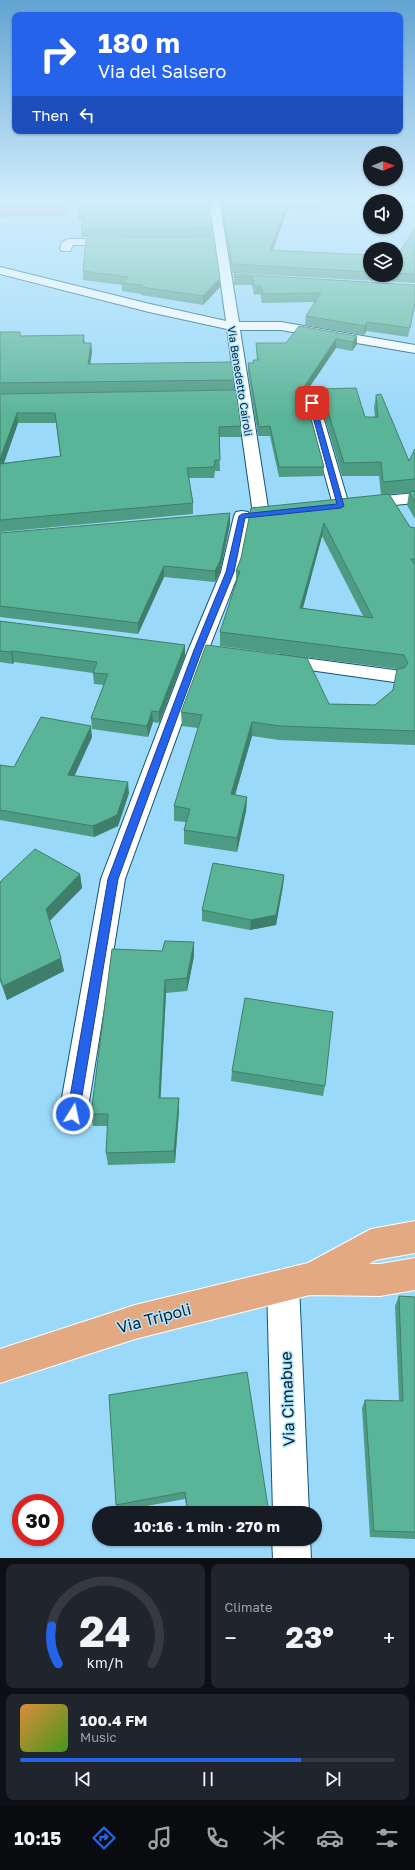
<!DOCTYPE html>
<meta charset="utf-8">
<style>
body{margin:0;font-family:"Golos Text",sans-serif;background:#20242c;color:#f1f3f6;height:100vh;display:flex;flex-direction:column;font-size:15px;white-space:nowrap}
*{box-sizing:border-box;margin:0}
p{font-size:13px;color:#9ea1a6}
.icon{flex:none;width:22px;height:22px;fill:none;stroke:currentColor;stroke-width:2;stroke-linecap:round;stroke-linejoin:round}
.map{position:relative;height:1558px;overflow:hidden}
.side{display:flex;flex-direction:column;gap:6px;padding:6px;background:#0d0f14;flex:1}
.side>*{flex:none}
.guide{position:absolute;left:12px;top:12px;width:391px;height:122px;border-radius:8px;box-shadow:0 1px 3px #0004;background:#2563eb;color:#fff;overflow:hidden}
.needle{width:26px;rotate:89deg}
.buttons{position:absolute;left:363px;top:146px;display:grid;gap:8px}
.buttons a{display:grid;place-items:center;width:40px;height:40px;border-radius:50%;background:#171b24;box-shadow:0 1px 3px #0004;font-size:20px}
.speed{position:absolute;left:12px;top:1494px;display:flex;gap:8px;font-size:20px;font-weight:700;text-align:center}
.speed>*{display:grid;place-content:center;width:52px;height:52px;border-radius:50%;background:#171b24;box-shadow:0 1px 3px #0004;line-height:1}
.speed .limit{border:6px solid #d22;background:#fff;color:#111}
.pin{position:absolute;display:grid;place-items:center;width:34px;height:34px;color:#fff;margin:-17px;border-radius:8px;box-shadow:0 2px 6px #0006}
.me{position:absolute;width:44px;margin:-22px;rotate:10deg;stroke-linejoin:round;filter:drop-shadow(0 0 3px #0008)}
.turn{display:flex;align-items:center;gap:14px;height:84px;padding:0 20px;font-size:18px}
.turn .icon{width:52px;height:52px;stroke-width:2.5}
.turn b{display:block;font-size:28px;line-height:34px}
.then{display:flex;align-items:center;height:38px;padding:0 20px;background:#0003;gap:8px;font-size:15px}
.big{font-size:30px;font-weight:700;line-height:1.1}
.side .widget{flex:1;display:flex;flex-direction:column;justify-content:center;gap:6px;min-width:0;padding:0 14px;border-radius:8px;background:#20242c}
.side .dial{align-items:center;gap:0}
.dial svg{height:104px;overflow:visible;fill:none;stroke:#363941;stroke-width:7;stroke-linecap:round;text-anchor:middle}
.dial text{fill:#f1f3f6;stroke:none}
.song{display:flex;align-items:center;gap:12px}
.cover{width:48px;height:48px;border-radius:6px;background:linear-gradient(135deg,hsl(30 70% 55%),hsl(100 70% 35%))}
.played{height:4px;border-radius:2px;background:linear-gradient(90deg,#2563eb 75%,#363941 75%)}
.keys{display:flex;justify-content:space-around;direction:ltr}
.heat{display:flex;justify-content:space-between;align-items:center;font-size:22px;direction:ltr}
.side .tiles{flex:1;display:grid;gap:6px;grid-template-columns:1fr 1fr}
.widget:last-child{grid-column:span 2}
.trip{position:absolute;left:92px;top:1506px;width:230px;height:40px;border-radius:20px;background:#171b24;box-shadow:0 1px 3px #0004;font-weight:700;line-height:40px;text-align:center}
.menu{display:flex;height:64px;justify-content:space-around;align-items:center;background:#090b0e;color:#9ea1a6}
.menu .icon{width:28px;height:28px}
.menu .selected{color:#2563eb}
.menu b{font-size:18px;color:#f1f3f6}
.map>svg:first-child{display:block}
.green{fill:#ce91ad}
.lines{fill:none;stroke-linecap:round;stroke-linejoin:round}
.minor-casing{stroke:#115570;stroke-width:2}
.primary-casing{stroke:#fff;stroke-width:2}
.minor{fill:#fff;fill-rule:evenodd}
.primary{fill:#e3a983;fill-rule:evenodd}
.wall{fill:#4d9b82;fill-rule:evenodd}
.shaded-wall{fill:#3f7e6a}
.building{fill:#5ab497;stroke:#3f7e6a;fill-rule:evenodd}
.route{fill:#2563eb;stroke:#184099}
.labels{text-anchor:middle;stroke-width:3;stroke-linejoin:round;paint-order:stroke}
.far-street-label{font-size:11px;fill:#022635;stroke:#b6e4fc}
.near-street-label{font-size:16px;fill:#022635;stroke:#b6e4fc}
</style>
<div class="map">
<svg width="415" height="1558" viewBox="0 0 415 1558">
<rect width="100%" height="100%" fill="#9ad9f9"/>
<!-- green -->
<polygon class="green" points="0,199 70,199 67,217 0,218"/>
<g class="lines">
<!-- minor casing -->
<g class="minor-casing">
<g id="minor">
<polygon points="209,199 219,199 239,322 281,322 415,345 415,353 281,330 240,330 269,514 267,518 261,519 255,518 253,514 227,329 149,312 0,274 0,267 150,304 226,321"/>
<polygon points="68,239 116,239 122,242 116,245 73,245 70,251 62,251 60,249 62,242"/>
<polygon points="312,399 317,400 319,403 349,505 347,508 341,510 335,508 333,505 305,403 307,400"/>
<polygon points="415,493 415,503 364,508 358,506 356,503 358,500 364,498"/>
<polygon points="242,511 248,512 250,516 239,572 208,651 125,879 87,1114 83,1124 73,1128 63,1124 59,1114 101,879 188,651 221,572 234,516 236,512"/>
<polygon points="281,655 394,670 401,671 404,676 401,681 394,682 274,665 271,661 274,657"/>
<polygon points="283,1269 294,1274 299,1285 309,1513 273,1513 267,1285 272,1274"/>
<polygon points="272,1539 310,1539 311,1558 273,1558"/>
</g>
</g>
<!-- primary casing -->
<g class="primary-casing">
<polygon id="primary" points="415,1221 415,1253 376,1260 369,1264 380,1264 415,1258 415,1290 380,1296 310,1295 135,1339 0,1383 0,1349 135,1305 308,1263 371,1229"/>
</g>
<!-- minor -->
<use href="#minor" class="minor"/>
<!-- primary -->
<use href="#primary" class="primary"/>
</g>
<!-- wall -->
<g class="wall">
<polygon points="80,199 212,228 212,237 81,237 81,229 82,221 78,221 78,213"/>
<polygon points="219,199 322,199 320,210 288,208 273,250 370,255 370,275 396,275 396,250 401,250 415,228 415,283 232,273"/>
<polygon points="386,199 415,199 415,208 396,207 396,201 386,201"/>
<polygon points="83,271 220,287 203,305 141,295 141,294 122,291 122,285 83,280"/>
<polygon points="234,274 415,285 415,305 408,337 366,331 364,335 305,325 306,316 315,302 262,303 260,294 254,295 252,285 234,285"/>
<polygon points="0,332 21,336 84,335 85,343 91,343 92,352 90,364 234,380 234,390 0,394"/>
<polygon points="357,336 357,344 352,351 336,348 305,394 324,467 323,476 279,477 270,436 258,436 248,372 248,363 253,363 253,360 257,360 256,343 286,343"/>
<path d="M321 389 365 417H375L374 408 376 395 409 461 415 449V519L407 505 409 493 389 494 410 527 415 528V745L279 740 252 736 235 795 247 797 246 811 237 852 184 844V830L186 822 174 821V806L198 728 182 726 181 712 329 704 375 705 393 690 398 669 220 646V632L236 584V571L241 558 381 495 379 476H342L320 402ZM322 536 363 616 303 608Z"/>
<path d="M0 394 241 426V437H219L220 471H215L214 478H189L193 503V514L0 532ZM18 423H56L60 456 4 463Z"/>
<polygon points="230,524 220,572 215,582 164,577 138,634 0,617 0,533"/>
<polygon points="0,621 185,656 159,723 153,722 148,737 92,729 91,718 104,685 94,684 93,673 14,662 13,664 0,662"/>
<polygon points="92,737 74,776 129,793 118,826 94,837 0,820 0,765 14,767"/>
<polygon points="80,874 82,888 50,921 64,971 7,1000 0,981 0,882"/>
<polygon points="284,875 283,886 276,925 250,930 202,921 202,910"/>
<polygon points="194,942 194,956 187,991 166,993 160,1098 179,1098 179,1110 175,1163 108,1165 106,1153 108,1126 93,1126 91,1114 162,951"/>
<polygon points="232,1071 325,1086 323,1096 231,1081"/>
<polygon points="399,1296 415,1297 415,1539 370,1537 362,1408 365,1400 399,1401 395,1306"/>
<polygon points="109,1395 268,1507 266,1513 187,1513 185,1499 119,1511 116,1505"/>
</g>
<!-- shaded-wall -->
<g class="shaded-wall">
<polygon points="288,200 288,208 270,258 270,250"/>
<polygon points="220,278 220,287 203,305 203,296"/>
<polygon points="367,322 366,331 364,335 365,326"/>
<polygon points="357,336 357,344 352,351 353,342"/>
<polygon points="336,339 336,348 299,402 300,393"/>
<polygon points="91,343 92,352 89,374 88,364"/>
<polygon points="17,413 18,423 0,474 0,459"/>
<polygon points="230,513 230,524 220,572 215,582 215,571"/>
<polygon points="324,523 322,536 299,622 300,608"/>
<polygon points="164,566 164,577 138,634 138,623"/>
<polygon points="185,645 185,656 159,723 159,712"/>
<polygon points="12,651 14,662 13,664 11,652"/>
<polygon points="152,711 153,722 148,737 147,726"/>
<polygon points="252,722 252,736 231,809 231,794"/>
<polygon points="91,726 92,737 70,786 68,775"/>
<polygon points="128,782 129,793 118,826 94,837 93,826"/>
<polygon points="247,797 246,811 237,852 237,838"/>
<polygon points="80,874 82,888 48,922 46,909"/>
<polygon points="284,875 283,886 276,925 250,930 251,920"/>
<polygon points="194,942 194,956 187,991 187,978"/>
<polygon points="61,958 64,971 7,1000 3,986"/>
<polygon points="165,980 166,993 160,1110 159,1098"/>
<polygon points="179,1098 179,1110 175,1163 174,1151"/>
</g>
<!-- building -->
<g class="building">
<polygon points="80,199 209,199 212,228 81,229 84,213 78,213"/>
<polygon points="221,199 321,199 321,202 288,200 270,250 370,255 370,272 232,264"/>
<polygon points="415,228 415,274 396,273 396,250 401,250"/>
<polygon points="214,237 220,278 203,296 141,287 142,285 122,283 128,277 83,271 86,238"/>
<polygon points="234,274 415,285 415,302 410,328 367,322 365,326 306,316 321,293 263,294 261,286 254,286 252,276 234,277"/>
<polygon points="299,326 357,336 353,342 336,339 300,393 304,393 324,467 279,467 270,426 259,427 248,363 254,363 253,360 258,360 256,343 286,343"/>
<polygon points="0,332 20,332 20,336 84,335 83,343 91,343 88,364 232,362 234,380 0,383"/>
<polygon points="356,388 365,417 378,417 376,395 381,394 409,461 415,449 415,479 383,482 381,462 344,463 321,389"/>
<polygon points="236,390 241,426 219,427 220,460 215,460 214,467 187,468 193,503 0,520 0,464 61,456 55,413 17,413 0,459 0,394"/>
<polygon points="415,491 415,502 409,492"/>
<path d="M389 494 410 527 415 528V559H411L415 565V731L280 726 252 722 231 794 247 797 237 838 184 830 190 809 174 806 202 715 181 712 206 645 307 658 329 704 375 705 393 690 397 669 404 668 408 663 404 655 220 632 240 571H236L241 558 251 508ZM324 523 373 618 300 608Z"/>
<polygon points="230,513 220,561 215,571 164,566 138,623 0,606 0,533"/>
<polygon points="0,621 185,645 159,712 152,711 147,726 91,718 108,674 93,673 97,662 12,651 11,652 0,651"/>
<polygon points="41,717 91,726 68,775 128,782 117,815 93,826 0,810 0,765 14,767"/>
<polygon points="35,849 80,874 46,909 61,958 3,986 0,977 0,882"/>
<polygon points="213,863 284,875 276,915 251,920 202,910"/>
<polygon points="165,941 194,942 187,978 165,980 159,1098 179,1098 174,1151 106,1153 108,1114 91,1114 112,949 162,951"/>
<polygon points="245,998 333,1012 325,1086 232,1071"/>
<polygon points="399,1296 415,1297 415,1532 374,1531 365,1400 403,1401"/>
<polygon points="247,1372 268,1507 232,1513 188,1513 185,1492 116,1505 109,1395"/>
</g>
<!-- sky -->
<linearGradient id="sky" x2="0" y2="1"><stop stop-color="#61a3d1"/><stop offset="0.48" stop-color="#d2eefc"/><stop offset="1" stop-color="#d2eefc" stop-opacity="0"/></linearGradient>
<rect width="415" height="418" fill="url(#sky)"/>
<!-- route -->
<polygon class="route" points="312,401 315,403 344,506 341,508 245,518 234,572 202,650 118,879 79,1114 77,1118 73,1120 68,1118 67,1114 108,879 194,650 226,572 239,516 242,514 337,504 309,403"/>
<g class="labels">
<!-- far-street labels -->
<g class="far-street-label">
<text transform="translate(240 381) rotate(81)" y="4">Via Benedetto Cairoli</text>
</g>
<!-- near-street labels -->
<g class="near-street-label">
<text transform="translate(154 1318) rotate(-15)" y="6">Via Tripoli</text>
<text transform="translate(287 1399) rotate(-92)" y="6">Via Cimabue</text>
</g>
</g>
</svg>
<div class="buttons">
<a><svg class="needle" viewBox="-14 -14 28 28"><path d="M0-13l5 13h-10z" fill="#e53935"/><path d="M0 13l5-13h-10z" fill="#9ea1a6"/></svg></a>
<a><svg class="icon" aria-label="sound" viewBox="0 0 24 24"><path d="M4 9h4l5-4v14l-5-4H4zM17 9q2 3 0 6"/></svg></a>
<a><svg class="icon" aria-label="layers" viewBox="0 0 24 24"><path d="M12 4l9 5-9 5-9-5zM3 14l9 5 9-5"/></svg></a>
</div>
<div class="speed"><div class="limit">30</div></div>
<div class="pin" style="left:312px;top:403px;background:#d93025"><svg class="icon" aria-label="arrive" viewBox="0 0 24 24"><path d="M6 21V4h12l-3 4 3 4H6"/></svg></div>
<svg class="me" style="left:73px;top:1114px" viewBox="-20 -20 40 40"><circle r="17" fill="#2563eb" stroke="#fff" stroke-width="3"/><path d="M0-11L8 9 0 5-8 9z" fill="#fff"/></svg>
<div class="trip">10:16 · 1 min · 270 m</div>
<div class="guide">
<div class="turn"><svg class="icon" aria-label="right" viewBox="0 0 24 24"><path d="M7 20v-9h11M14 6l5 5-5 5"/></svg><div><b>180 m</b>Via del Salsero</div></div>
<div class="then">Then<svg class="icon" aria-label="left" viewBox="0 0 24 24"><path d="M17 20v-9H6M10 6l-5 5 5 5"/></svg></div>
</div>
</div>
<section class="side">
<div class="tiles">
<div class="widget dial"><svg viewBox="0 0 100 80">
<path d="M14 69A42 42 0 1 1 86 69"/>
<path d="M14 69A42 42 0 0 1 9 40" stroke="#2563eb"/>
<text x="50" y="56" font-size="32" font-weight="700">24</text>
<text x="50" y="72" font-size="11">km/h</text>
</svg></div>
<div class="widget"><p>Climate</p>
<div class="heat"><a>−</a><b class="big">23°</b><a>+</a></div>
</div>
<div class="widget">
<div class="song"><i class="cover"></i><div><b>100.4 FM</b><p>Music</p></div></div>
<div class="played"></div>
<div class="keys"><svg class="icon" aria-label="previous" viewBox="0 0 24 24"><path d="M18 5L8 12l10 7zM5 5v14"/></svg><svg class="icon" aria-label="pause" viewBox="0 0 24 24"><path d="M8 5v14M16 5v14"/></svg><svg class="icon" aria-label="next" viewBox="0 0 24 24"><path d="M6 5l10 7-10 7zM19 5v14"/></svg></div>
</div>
</div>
</section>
<nav class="menu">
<b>10:15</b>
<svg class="icon selected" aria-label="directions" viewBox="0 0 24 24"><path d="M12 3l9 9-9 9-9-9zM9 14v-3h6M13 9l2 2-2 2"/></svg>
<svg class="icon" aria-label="music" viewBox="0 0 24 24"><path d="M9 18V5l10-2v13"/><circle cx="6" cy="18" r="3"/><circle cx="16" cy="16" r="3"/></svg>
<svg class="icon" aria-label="phone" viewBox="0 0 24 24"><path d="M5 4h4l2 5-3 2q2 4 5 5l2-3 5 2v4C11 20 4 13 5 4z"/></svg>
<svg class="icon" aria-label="climate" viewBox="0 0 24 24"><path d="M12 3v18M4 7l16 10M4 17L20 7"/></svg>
<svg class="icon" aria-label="car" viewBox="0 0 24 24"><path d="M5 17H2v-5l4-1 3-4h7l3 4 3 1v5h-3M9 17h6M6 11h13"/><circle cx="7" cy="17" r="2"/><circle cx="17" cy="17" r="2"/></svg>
<svg class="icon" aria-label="filters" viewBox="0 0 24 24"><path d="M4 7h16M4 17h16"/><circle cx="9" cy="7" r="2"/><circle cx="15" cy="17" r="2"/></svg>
</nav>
